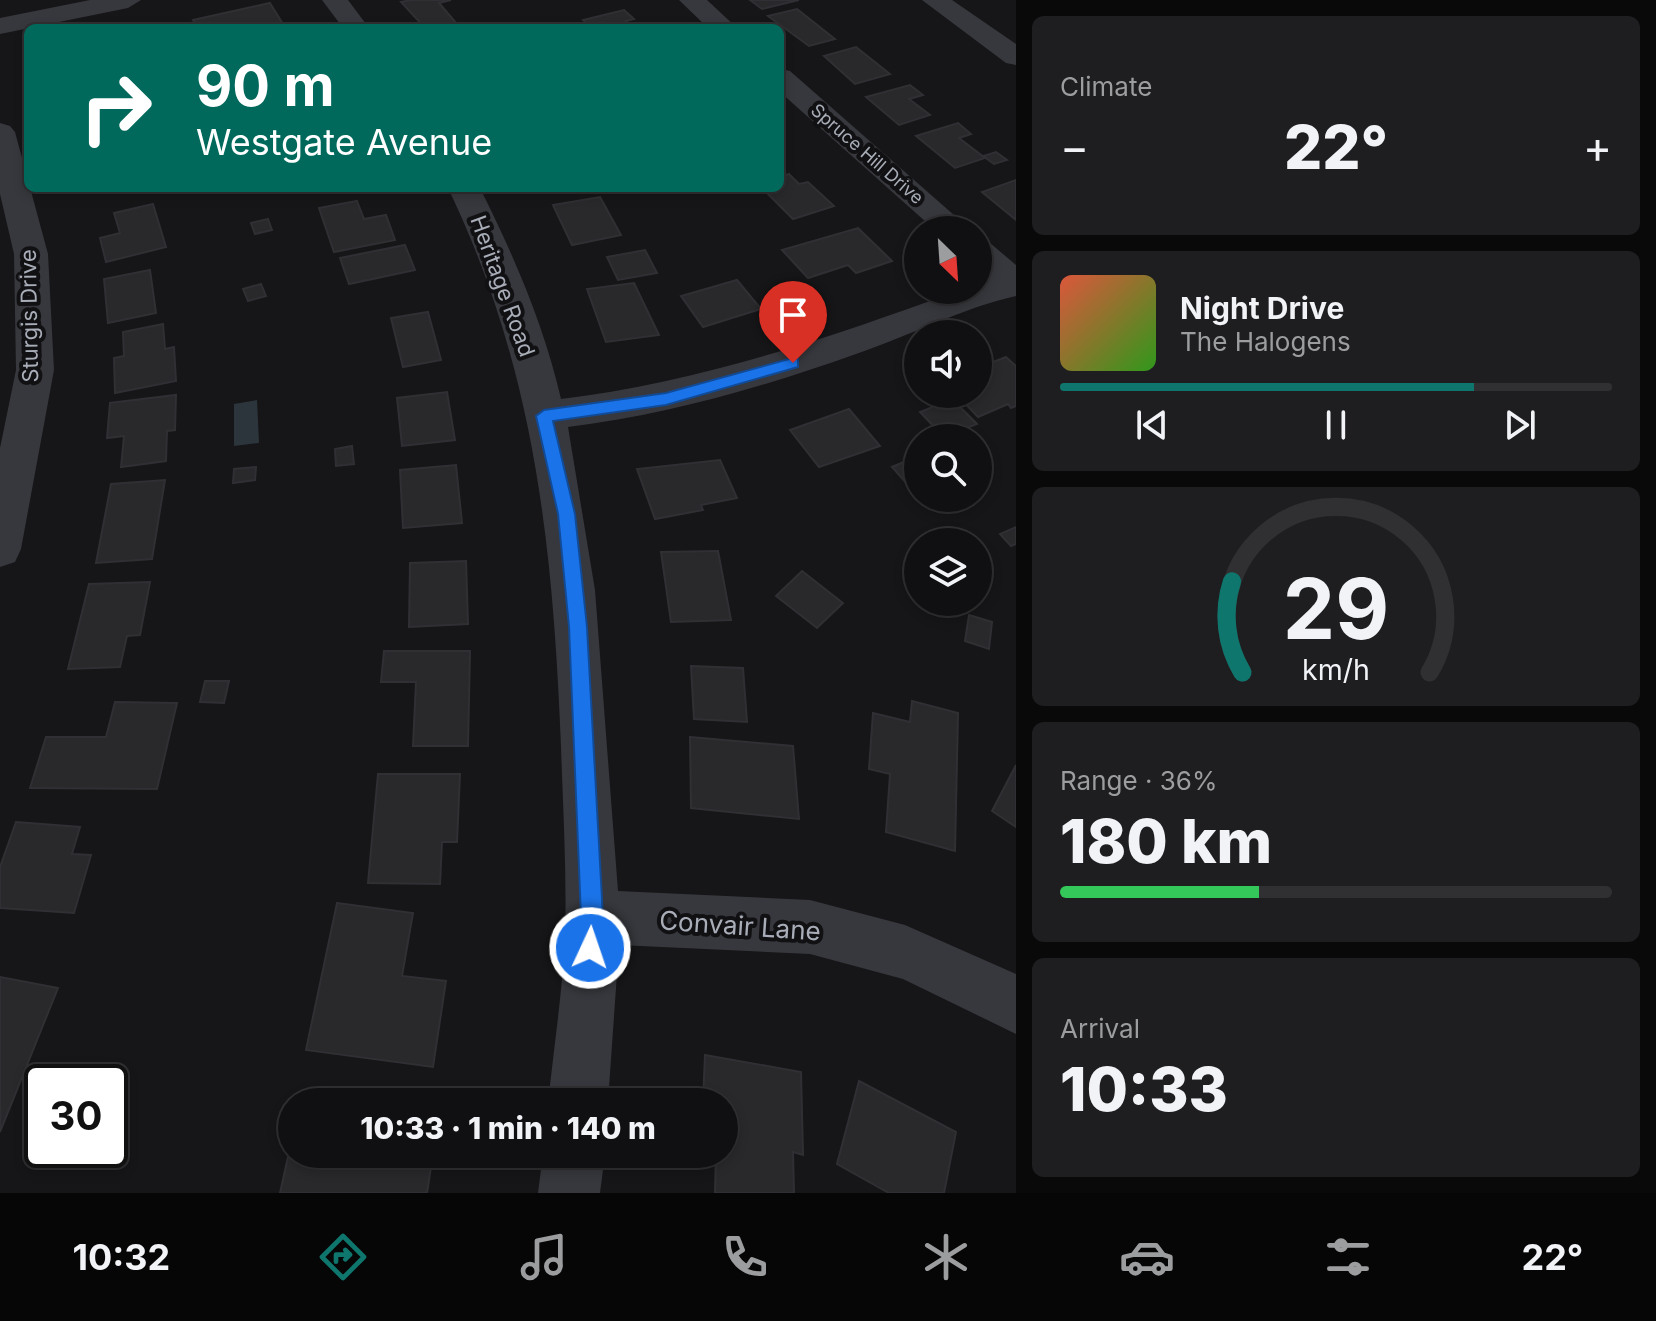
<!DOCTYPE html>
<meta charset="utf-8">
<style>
body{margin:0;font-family:Inter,sans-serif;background:#1e1e20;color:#f1f3f6;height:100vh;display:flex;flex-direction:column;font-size:30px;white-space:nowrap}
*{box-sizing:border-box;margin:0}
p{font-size:26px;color:#9c9d9f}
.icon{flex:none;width:44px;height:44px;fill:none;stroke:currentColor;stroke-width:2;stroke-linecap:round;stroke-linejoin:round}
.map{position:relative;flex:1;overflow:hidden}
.panel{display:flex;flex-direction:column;gap:16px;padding:16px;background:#09090a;width:640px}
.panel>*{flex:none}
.hud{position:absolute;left:24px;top:24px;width:760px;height:168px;border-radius:12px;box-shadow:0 4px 12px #0003,0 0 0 2px #303032;background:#00695c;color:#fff;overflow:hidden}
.needle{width:52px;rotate:155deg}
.tools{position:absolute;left:904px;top:216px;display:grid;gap:16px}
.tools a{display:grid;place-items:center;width:88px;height:88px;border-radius:50%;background:#101012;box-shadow:0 4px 12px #0003,0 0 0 2px #303032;font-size:40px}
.speed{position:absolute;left:24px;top:1064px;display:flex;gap:16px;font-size:40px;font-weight:700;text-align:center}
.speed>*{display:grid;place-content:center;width:104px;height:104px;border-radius:50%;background:#101012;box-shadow:0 4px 12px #0003,0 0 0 2px #303032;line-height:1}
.speed .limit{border:4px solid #111;border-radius:12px;background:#fff;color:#111}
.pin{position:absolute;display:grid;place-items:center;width:68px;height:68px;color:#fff;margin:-82px -34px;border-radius:50% 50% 50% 0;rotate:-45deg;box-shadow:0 0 8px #0007}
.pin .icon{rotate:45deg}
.me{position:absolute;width:88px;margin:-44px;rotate:3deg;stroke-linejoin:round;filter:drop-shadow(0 0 6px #0008)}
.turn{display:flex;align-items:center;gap:28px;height:168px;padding:0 40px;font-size:36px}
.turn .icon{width:104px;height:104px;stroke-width:2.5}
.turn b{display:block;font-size:56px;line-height:68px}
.big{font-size:60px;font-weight:800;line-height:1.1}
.panel .widget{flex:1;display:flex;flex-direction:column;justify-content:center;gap:12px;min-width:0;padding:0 28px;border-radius:12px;background:#1e1e20}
.panel .dial{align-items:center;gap:0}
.dial svg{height:208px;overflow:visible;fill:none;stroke:#303032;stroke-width:7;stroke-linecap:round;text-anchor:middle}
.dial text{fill:#f1f3f6;stroke:none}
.song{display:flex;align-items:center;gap:24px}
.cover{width:96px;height:96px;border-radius:12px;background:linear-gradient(135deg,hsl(10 70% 55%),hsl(110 70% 35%))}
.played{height:8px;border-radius:4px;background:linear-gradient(90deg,#0f766e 75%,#303032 75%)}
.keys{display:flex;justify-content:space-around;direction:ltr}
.heat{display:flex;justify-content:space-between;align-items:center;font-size:44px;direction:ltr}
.charge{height:12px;border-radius:6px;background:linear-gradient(90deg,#34c759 36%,#303032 0)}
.trip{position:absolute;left:278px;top:1088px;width:460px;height:80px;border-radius:40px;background:#101012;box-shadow:0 4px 12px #0003,0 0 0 2px #303032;font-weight:800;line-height:80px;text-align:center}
.dock{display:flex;height:128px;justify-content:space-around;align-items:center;background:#060607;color:#9c9d9f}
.dock .icon{width:56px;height:56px}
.dock .current{color:#0f766e}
.dock b{font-size:36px;color:#f1f3f6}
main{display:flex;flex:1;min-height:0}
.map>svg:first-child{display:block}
.water{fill:#2c353c}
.building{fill:#29292c;stroke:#303034;stroke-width:2}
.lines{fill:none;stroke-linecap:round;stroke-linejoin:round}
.minor{fill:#37383d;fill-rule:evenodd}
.route{fill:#1a73e8;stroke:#114b97;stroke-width:2}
.labels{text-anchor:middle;stroke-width:8;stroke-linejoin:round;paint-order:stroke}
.far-street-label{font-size:18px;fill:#a8adb8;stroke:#111113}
.street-label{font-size:22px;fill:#a8adb8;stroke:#111113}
.near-street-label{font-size:26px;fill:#a8adb8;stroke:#111113}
</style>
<main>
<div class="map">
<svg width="1016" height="1193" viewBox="0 0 1016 1193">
<rect width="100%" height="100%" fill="#161618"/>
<!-- water -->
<polygon class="water" points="257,400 259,443 234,446 234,404"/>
<!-- building -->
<g class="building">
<polygon points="411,0 451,0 439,3 457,24 425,28 401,2"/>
<polygon points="750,0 799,0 762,9"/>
<polygon points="270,3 283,24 264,28 197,28 193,20"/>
<polygon points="797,9 835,39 809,46 768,16"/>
<polygon points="624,10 634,19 626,21 631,26 640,23 646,28 591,28 583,20"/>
<polygon points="856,47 890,74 855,84 824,56"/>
<polygon points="910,85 923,95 909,99 930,115 899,125 866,97"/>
<polygon points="958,123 971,134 959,138 985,158 955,168 916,136"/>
<polygon points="996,152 1007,160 994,164 983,156"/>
<polygon points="789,174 799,184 808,182 834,206 793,219 762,188 780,188 780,177"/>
<polygon points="1016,180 1016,220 982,192"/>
<polygon points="600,197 621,235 572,245 553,205"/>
<polygon points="357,201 364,219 386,215 395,240 334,252 319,208"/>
<polygon points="153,204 166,247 106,262 100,238 120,233 114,213"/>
<polygon points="268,219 272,230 255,234 251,223"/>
<polygon points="858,228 892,261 856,273 848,265 808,278 782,250"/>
<polygon points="405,245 415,270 349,284 340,258"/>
<polygon points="645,250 657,273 618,280 607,257"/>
<polygon points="150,270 156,313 108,323 104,279"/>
<polygon points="737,280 761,309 703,327 681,296"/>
<polygon points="634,283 659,335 606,342 587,289"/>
<polygon points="261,284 266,296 248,301 243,289"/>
<polygon points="428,312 441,360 403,367 391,318"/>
<polygon points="163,324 165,349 174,347 176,381 115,393 114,358 124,356 123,332"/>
<polygon points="1006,357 1016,366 1016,406 1011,408 1008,404 978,417 956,394 978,394 978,368"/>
<polygon points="447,392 455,440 402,446 397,398"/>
<polygon points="176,395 175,430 167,431 166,461 121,467 124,436 107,438 110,403"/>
<polygon points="952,399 977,424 944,437 920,412"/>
<polygon points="849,409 880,446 819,467 790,430"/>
<polygon points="352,446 354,464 336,466 335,449"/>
<polygon points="918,456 918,492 915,493 892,467"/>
<polygon points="720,460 737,498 701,505 703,510 655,519 637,469"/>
<polygon points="456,465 462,523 403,528 400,470"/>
<polygon points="256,467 255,480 233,483 234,469"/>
<polygon points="165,480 152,559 96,563 111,484"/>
<polygon points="1016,527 1016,544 1011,546 1000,534"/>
<polygon points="718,551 731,620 671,622 661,552"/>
<polygon points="466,561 468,624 409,627 410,563"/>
<polygon points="802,571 843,603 817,628 776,596"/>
<polygon points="150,582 140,635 127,636 120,667 68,669 89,584"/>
<polygon points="969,615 992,622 989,649 965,641"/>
<polygon points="384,651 470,651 468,746 413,746 416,682 381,682"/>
<polygon points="691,666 743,668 747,722 694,719"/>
<polygon points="205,681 229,681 224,703 200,702"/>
<polygon points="912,701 958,713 955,851 886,832 890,774 869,769 873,713 910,722"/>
<polygon points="115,702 177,703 157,789 30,788 46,737 106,737"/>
<polygon points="690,737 793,746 799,819 691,808"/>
<polygon points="1016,765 1016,827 992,811"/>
<polygon points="378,774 460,774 457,842 442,842 440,884 368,883"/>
<polygon points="16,822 80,827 72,854 91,855 74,913 0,908 0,867"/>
<polygon points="337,903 413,913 402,976 446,981 433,1067 306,1050"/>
<polygon points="0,977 58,988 0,1132"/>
<polygon points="705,1055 801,1072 803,1155 793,1152 794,1193 715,1193 716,1154 724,1154 724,1102 703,1102"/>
<polygon points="859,1081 956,1132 944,1193 889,1193 837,1164"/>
<polygon points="344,1087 419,1099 419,1102 341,1102"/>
<polygon points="292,1139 292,1154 433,1154 427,1193 280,1193"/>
</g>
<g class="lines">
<!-- minor -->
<g class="minor">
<polygon points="90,0 141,0 128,8 0,34 0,18"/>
<polygon points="322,0 348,0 369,28 343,28"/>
<polygon points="679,0 707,0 737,28 708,28"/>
<polygon points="922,0 952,0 1016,44 1016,65 1006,63"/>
<polygon points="780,69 790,71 971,230 935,230 780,92"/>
<polygon points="0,123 10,126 15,132 48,254 54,370 21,549 15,562 0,567 0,448 16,370 14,254 0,194"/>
<path d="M448 188H480C514 256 544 325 561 399 700 382 829 338 960 290H978V283L989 279 978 269V240L990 243 1016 265V296C962 308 909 336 856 354 763 387 667 415 568 427L595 590 618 891 810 900 905 925 1016 974V1034L903 979 810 954 619 945 608 1102H548C554 1048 562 994 565 939 567 875 563 810 561 746 553 547 535 369 448 188Z"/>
<polygon points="543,1154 605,1154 600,1193 538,1193"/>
</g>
</g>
<!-- route -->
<polygon class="route" points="793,358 798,359 798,367 666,405 553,421 575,514 587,627 603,917 598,956 590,959 582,956 578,948 581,917 569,627 558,514 536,416 544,410 666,393"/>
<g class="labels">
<!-- far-street labels -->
<g class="far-street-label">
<text transform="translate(867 154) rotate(41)" y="6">Spruce Hill Drive</text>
</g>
<!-- street labels -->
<g class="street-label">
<text transform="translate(503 286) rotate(70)" y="8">Heritage Road</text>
<text transform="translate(29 316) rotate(-91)" y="8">Sturgis Drive</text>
</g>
<!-- near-street labels -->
<g class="near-street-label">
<text transform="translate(740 926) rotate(4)" y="9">Convair Lane</text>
</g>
</g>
</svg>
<div class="tools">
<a><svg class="needle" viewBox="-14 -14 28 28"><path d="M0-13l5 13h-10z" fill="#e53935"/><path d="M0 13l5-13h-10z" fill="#9c9d9f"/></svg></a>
<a><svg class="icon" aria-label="sound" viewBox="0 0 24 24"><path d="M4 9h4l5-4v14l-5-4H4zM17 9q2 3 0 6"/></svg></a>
<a><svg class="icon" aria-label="search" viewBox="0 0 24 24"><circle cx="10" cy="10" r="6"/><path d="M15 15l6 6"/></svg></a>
<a><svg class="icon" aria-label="layers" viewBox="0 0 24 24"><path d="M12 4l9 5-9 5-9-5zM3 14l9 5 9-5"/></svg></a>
</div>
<div class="speed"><div class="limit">30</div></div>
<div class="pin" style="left:793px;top:363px;background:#d93025"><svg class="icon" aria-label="arrive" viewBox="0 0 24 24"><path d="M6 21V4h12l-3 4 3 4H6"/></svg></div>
<svg class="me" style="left:590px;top:948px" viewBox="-20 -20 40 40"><circle r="17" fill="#1a73e8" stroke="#fff" stroke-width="3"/><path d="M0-11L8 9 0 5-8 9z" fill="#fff"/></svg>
<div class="trip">10:33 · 1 min · 140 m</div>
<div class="hud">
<div class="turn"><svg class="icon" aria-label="right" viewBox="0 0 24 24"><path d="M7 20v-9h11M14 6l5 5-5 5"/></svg><div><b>90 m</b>Westgate Avenue</div></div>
</div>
</div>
<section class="panel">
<div class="widget"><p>Climate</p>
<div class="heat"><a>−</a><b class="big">22°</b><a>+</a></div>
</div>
<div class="widget">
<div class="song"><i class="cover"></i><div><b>Night Drive</b><p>The Halogens</p></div></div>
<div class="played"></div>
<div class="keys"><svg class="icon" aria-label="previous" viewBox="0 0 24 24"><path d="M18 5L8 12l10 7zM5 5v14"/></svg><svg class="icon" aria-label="pause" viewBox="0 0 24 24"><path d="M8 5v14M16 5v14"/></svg><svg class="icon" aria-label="next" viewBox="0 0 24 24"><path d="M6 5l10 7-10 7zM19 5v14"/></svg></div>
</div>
<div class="widget dial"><svg viewBox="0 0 100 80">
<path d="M14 69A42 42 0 1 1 86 69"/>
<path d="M14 69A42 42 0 0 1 10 34" stroke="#0f766e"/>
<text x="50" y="56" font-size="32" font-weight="700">29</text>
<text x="50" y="72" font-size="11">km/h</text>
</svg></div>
<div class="widget"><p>Range · 36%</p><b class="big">180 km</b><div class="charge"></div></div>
<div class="widget"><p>Arrival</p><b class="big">10:33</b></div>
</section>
</main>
<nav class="dock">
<b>10:32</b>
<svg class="icon current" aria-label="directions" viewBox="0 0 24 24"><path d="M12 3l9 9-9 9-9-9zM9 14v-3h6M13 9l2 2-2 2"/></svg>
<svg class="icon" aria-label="music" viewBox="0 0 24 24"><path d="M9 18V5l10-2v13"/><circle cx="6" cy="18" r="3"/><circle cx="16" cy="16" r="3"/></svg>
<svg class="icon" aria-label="phone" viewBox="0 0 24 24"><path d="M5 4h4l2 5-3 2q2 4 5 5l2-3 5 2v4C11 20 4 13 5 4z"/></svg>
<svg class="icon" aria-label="climate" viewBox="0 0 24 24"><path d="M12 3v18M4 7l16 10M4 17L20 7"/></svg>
<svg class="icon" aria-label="car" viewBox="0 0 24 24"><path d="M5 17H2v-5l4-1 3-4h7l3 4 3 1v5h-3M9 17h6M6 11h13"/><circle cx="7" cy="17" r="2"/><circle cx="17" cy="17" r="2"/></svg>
<svg class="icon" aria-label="filters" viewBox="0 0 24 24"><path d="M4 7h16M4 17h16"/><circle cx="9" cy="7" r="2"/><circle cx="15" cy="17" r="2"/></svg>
<b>22°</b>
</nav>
